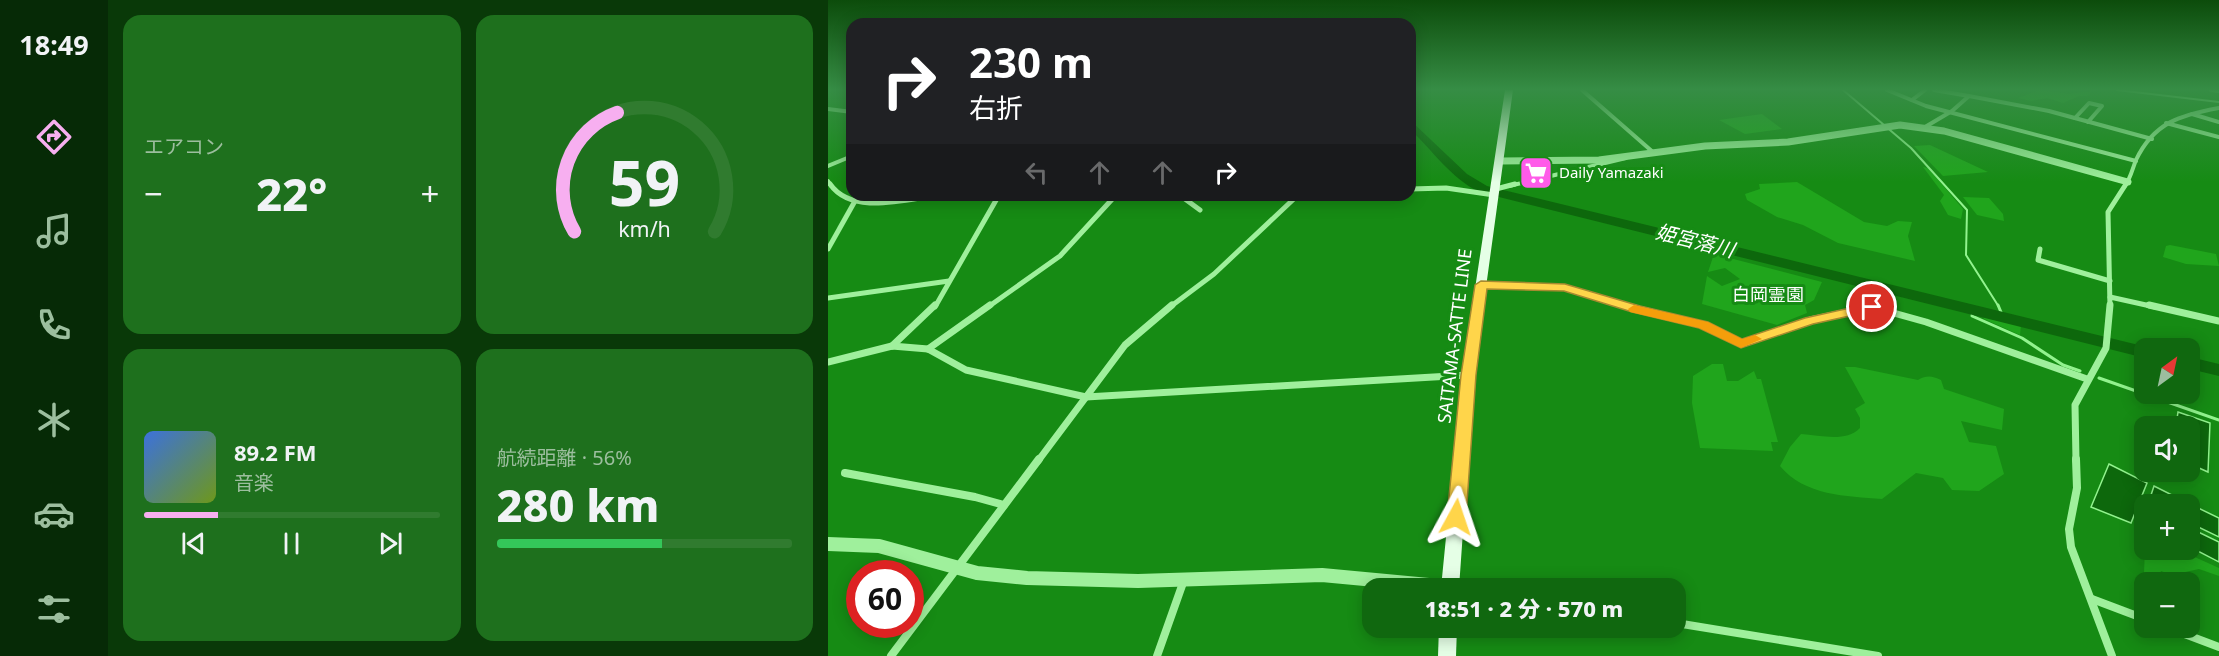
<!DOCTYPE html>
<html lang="ja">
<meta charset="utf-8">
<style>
body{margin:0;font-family:"Noto Sans","Noto Sans JP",sans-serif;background:#1e701d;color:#f1f3f6;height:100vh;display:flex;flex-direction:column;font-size:22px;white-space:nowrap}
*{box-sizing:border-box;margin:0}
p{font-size:20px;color:#9cbe9e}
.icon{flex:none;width:33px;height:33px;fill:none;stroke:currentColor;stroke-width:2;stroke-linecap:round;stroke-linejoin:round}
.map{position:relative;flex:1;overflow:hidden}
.panel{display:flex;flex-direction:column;gap:15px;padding:15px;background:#093908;width:720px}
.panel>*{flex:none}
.top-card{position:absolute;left:18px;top:18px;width:570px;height:183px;border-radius:18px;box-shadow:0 3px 15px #0003;background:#202124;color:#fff;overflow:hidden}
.needle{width:39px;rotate:33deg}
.buttons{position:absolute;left:1306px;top:338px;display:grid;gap:12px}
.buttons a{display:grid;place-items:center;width:66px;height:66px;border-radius:12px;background:#10680f;box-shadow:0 3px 15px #0003;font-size:30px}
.speed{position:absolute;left:18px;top:560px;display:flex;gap:12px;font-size:30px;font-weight:700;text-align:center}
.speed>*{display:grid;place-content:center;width:78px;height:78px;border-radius:50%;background:#10680f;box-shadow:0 3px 15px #0003;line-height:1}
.speed .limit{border:9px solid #d22;background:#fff;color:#111}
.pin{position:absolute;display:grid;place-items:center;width:51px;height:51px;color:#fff;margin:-26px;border:3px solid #fff;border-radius:50%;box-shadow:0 2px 6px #0007}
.me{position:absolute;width:66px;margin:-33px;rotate:5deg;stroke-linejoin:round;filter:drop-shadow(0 0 4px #0008)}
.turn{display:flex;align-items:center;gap:21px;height:126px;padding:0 24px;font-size:27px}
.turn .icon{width:78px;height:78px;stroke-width:2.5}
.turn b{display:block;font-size:42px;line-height:51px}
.lanes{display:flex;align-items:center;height:57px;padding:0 24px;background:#0003;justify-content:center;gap:30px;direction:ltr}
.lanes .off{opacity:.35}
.big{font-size:45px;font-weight:800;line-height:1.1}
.panel .tile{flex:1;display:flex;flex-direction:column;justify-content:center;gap:9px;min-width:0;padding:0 21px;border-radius:18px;background:#1e701d}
.panel .dial{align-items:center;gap:0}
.dial svg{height:156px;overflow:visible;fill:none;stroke:#307b2f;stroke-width:7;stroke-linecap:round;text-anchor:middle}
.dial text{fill:#f1f3f6;stroke:none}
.song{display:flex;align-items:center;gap:18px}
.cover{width:72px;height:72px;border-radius:9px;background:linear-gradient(135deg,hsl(220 70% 55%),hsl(80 70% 35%))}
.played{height:6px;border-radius:3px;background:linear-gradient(90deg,#f7aff0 25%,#307b2f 25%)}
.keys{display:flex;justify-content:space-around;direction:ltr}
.heat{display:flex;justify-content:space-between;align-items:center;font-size:33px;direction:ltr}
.charge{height:9px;border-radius:4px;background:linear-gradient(90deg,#34c759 56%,#307b2f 0)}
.panel .tiles{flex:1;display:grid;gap:15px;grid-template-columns:repeat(2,1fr)}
.trip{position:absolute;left:534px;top:578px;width:324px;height:60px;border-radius:18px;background:#10680f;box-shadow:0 3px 15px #0003;font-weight:800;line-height:60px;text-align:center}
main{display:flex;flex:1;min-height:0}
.menu{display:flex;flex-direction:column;width:108px;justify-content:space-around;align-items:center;background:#062a06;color:#9cbe9e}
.menu .icon{width:42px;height:42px}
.menu .on{color:#f7aff0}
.menu b{font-size:27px;color:#f1f3f6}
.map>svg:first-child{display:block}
.green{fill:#20a51c}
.water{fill:#0d680c;stroke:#92f38e;stroke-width:1.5}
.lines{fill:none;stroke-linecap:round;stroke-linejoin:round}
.stream-far1{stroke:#92f38e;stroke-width:2}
.stream{stroke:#92f38e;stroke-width:3}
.river{fill:#0d680c;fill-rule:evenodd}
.minor-far3{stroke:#9ff09c;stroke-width:4}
.minor-far2{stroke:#9ff09c;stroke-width:5}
.minor-far1{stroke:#9ff09c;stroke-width:7}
.minor{stroke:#9ff09c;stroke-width:8}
.tertiary-far1{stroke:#9ff09c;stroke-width:7}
.tertiary{stroke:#9ff09c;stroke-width:14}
.primary{fill:#e5ffe6;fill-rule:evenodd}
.route{fill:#ffd54a;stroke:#a68a30;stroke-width:1.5}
.slow{fill:#f59e0b}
.labels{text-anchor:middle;stroke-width:6;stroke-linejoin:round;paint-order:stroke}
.far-poi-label{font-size:15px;fill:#fff;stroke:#168b14;text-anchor:start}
.park-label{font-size:18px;fill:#fff;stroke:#168b14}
.street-label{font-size:18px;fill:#fff;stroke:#168b14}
.water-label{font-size:20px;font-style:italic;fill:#fff;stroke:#168b14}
</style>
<main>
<nav class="menu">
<b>18:49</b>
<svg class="icon on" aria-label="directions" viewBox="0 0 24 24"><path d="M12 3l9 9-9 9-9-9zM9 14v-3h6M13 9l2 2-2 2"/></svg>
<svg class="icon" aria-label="music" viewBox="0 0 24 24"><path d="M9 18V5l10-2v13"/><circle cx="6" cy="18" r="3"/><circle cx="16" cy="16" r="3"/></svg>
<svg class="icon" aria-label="phone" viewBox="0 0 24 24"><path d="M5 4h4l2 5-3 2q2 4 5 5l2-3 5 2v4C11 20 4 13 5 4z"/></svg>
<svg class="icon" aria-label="climate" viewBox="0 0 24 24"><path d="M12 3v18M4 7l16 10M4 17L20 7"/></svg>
<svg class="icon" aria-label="car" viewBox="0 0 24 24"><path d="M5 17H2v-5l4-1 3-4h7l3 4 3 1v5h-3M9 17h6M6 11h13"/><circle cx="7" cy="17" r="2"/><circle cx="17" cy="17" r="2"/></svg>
<svg class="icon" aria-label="filters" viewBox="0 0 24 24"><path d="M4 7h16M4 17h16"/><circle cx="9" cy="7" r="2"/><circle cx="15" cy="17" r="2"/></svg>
</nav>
<section class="panel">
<div class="tiles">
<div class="tile"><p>エアコン</p>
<div class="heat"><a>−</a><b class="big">22°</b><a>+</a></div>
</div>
<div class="tile dial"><svg viewBox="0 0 100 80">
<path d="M14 69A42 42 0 1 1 86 69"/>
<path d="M14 69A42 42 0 0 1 36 8" stroke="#f7aff0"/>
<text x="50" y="56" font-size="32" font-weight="700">59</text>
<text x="50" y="72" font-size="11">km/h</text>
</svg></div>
<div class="tile">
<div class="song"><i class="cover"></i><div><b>89.2 FM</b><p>音楽</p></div></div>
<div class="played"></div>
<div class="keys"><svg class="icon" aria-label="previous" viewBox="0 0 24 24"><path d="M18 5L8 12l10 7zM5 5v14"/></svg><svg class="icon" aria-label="pause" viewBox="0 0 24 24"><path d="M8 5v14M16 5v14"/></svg><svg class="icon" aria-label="next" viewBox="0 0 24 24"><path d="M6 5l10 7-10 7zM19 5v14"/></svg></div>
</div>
<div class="tile"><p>航続距離 · 56%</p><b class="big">280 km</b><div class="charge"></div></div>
</div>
</section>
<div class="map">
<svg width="1391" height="656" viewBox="0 0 1391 656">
<rect width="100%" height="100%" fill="#168b14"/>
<!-- green -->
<g class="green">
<polygon points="1212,90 1240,94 1264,91 1260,96 1251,96 1235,103 1219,98 1203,101 1190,98"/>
<polygon points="934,114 954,129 917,134 891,120"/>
<polygon points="1102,145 1160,172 1115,176 1086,146"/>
<polygon points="1095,167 1100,168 1135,209 1133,219 1120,215 1112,201 1116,195"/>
<polygon points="969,182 1036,222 1059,226 1070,221 1084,222 1080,236 1087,261 1010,243 975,225 949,217 919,200 917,194 932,189 931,184"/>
<polygon points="674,190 693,195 1148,307 1139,307 673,192"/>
<polygon points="1135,197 1161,198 1175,214 1176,221 1149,215"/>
<polygon points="1342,245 1388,254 1391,266 1358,264 1335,257 1338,246"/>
<polygon points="886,254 994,282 986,300 977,305 979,313 949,325 874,304 879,276 894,286 912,279 897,268 880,272"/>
<polygon points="1155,315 1273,342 1273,345 1193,325 1192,335 1156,319"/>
<polygon points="884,364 895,364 899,381 910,381 926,371 929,379 933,379 950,442 943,442 945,451 872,448 864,403 865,376"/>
<path d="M1017 367H1027L1090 380C1099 375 1104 376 1113 380L1116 389 1176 409 1174 430 1133 421 1141 442 1168 446 1176 474 1151 491 1124 490 1115 478 1088 473 1054 499C1018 496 977 496 952 466L962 447 973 434C992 435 1017 443 1032 428V418L1027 409 1037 403Z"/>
<polygon points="1317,549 1349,549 1391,568 1391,576 1371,569 1344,575 1333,571 1329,582 1317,582 1317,597 1315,596"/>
</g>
<!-- water -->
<g class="water">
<polygon points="1350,412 1382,423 1380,472 1362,464 1362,426 1348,426"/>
<polygon points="1281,464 1319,483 1303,523 1263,507"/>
<polygon points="1326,486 1358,502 1357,504 1320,504"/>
<polygon points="1366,506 1391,518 1391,537 1362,523"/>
<polygon points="1362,528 1391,542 1391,562 1362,547"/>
</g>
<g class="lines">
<!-- stream-far1 -->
<g class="stream-far1">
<polyline points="1015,90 1083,148 1139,210 1138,255 1171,307"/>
<polyline points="1289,90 1391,102"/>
</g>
<!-- stream -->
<g class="stream">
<polyline points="1170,305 1175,317"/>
<polyline points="1145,310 1144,316 1194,338 1235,365 1252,371"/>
<polyline points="1271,378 1391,420"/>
</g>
<!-- river -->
<g class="river">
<path d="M582 120 639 174 659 186 1323 348H1317V358L651 192C622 177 605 151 582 129Z"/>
<polygon points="1362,357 1391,364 1391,376 1362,369"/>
</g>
<!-- minor-far3 -->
<g class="minor-far3">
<polyline points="754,90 826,153"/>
<polyline points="1059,90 1098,106 1308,161"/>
<polyline points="1106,90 1141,96"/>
<polyline points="1383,90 1391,91"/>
<polyline points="1084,100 1097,90"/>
<polyline points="0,109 24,112"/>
<polyline points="1364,114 1391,122"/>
<polyline points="1247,118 1261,103 1274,106 1260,122"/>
<polyline points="1338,123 1391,137"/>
<polyline points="1097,127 1124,111 1141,96 1221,111 1324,139"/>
<polyline points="0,166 24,156"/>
<polyline points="0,181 3,186"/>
<polyline points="681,186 798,158"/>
<path d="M1297 186C1303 177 1304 170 1308 160 1326 122 1353 115 1391 108"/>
</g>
<!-- minor-far2 -->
<g class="minor-far2">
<path d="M2 184C24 216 78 199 111 195"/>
<polyline points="582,189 618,188 666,195"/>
<polyline points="668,189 687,184"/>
<polyline points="360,195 357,199 372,210"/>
<polyline points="0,249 27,201"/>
<polyline points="1212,249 1210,260 1282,281"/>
<polyline points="653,285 737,288 799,307"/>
<polyline points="1282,297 1327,307"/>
<polyline points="0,298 121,281"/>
<polyline points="107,307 171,195"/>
<polyline points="160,307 232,256 288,195"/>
<polyline points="342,307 386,274 470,195"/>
<polyline points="1282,307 1280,212 1298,184"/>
</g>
<!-- minor-far1 -->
<g class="minor-far1">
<polyline points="794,305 875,325 913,344 982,320 1044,307 1098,322 1259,379"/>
<polyline points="1321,305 1391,321"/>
<polyline points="64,346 107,305"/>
<polyline points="100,349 162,305"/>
<polyline points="0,362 64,346 100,349 138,370 258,397 640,375"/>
<polyline points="210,461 297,345 344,305"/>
<polyline points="1248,461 1247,405 1278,348 1282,305"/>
</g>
<!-- minor -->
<g class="minor">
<polyline points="1248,459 1249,488 1241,529 1243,547 1284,656"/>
<polyline points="17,473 147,497 176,505"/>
<polyline points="1264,599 1317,619"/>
<polyline points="848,623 1050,656"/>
<polyline points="1338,627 1391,647"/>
<polyline points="63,656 211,459"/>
<polyline points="329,656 356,580"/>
</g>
<!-- tertiary-far1 -->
<polyline class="tertiary-far1" points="672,161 771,160 877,146 960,142 1072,125 1116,131 1300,182"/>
<!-- tertiary -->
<polyline class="tertiary" points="0,544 51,546 149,573 199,578 310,581 494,575 622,587"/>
<!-- primary -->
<g class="primary">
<polygon points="677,90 685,90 646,375 631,588 613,588 634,375"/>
<polygon points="611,627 629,627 628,656 610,656"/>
</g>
</g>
<!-- sky -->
<linearGradient id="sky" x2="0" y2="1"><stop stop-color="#0c4c0b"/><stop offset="0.49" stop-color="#368d45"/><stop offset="1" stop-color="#368d45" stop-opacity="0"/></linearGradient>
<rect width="1391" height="182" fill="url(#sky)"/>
<!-- route -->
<polygon class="route" points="653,281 737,284 812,306 880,322 914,339 977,318 1044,303 1051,307 1049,310 985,324 913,348 871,328 804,312 736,291 659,289 648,375 638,517 635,522 628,524 622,522 619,517 633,375 647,285"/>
<!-- slow -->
<polygon class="slow" points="806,305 880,322 914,339 927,335 934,339 913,348 871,328 802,312 800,309"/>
<!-- icons -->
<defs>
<g id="supermarket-square" transform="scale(1.725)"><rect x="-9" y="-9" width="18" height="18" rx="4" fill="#ff5be9" stroke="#168b14"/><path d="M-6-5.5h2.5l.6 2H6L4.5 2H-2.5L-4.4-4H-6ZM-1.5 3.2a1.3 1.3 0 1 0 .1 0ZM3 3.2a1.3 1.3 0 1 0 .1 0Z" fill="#fff"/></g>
</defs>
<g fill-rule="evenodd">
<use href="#supermarket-square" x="708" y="173"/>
</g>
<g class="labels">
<!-- far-poi labels -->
<g class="far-poi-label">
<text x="731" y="178">Daily Yamazaki</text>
</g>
<!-- park labels -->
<g class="park-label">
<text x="940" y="301">白岡霊園</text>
</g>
<!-- street labels -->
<g class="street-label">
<text transform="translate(627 336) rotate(-83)" y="6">SAITAMA-SATTE LINE</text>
</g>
<!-- water labels -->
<g class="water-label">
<text transform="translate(867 241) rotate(14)" y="7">姫宮落川</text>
</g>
</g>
</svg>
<div class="buttons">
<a><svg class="needle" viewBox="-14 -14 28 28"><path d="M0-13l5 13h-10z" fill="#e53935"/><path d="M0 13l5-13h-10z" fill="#9cbe9e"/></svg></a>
<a><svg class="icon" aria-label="sound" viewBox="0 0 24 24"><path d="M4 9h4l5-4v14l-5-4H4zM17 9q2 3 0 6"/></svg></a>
<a>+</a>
<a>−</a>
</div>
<div class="speed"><div class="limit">60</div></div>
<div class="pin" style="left:1044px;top:307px;background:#d93025"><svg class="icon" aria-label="arrive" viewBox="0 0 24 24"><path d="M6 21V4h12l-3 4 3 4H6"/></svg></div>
<svg class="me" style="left:628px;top:517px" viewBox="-20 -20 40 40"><path d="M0-17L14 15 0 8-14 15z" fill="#ffd54a" stroke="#fff" stroke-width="4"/></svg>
<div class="trip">18:51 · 2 分 · 570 m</div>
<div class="top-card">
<div class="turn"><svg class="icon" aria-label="right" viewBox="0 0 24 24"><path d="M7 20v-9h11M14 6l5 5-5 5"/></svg><div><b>230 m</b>右折</div></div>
<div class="lanes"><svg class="icon off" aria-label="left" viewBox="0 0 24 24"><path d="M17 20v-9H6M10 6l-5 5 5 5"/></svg><svg class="icon off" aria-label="ahead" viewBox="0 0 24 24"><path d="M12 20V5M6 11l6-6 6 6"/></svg><svg class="icon off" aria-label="ahead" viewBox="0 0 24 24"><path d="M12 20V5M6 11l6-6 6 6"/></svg><svg class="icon" aria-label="right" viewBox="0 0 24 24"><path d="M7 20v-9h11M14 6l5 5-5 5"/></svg></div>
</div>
</div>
</main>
